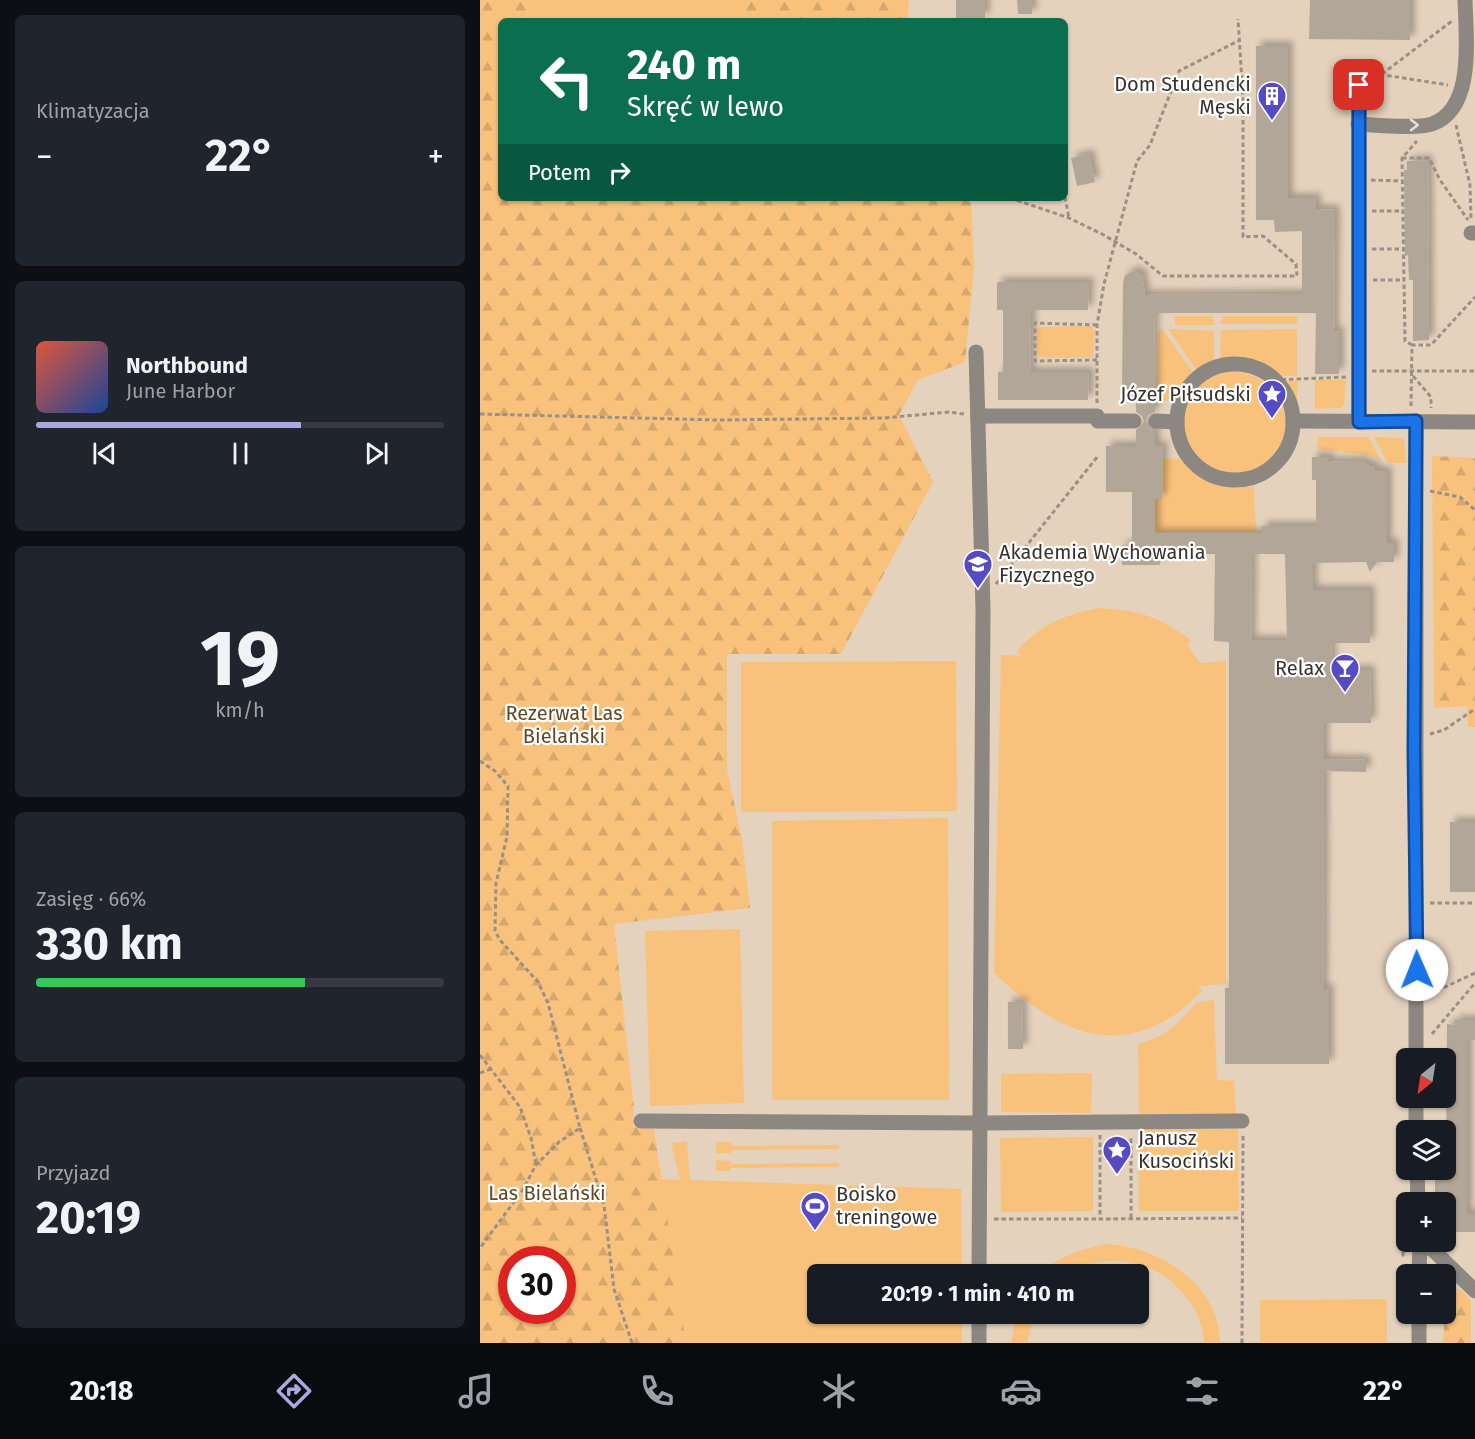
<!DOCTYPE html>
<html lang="pl">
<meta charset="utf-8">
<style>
body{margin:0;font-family:"Fira Sans",sans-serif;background:#20242c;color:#f1f3f6;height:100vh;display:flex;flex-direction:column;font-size:22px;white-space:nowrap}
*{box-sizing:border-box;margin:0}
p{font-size:20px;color:#9ea1a6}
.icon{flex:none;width:33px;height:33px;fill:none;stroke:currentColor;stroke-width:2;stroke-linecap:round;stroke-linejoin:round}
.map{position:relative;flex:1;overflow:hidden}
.details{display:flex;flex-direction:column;gap:15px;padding:15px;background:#0d0f14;width:480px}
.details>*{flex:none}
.hud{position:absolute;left:18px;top:18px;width:570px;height:183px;border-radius:9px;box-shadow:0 2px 4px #0004;background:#0b6e4f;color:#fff;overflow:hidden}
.needle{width:39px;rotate:210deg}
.tools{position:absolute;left:916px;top:1048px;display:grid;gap:12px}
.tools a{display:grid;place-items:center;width:60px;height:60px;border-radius:9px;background:#171b24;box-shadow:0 2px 4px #0004;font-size:30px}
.speed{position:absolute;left:18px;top:1246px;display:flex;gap:12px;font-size:30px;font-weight:700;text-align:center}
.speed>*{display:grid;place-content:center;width:78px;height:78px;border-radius:50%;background:#171b24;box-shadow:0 2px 4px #0004;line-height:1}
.speed .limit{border:9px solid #d22;background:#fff;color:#111}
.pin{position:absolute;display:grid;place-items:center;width:51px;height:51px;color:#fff;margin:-26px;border-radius:12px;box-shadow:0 3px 9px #0006}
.me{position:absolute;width:66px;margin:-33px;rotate:359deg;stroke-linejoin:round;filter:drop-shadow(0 0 4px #0008)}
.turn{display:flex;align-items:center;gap:21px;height:126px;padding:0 30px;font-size:27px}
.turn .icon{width:78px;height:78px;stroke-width:2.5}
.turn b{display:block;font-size:42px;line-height:51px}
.then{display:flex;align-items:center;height:57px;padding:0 30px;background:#0003;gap:12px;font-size:22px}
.big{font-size:45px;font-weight:700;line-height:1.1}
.details .tile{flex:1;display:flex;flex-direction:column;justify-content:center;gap:9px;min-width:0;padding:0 21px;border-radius:9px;background:#20242c}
.details .dial{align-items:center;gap:0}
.dial b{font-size:78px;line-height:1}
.song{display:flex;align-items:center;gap:18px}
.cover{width:72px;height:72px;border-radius:9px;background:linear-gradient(135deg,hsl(10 70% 55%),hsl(220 70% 35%))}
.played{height:6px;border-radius:3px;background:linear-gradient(90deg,#aba7df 65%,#363941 65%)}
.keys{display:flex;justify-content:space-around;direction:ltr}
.heat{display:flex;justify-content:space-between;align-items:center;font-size:33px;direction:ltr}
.charge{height:9px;border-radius:4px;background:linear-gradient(90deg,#34c759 66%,#363941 0)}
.trip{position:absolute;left:327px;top:1264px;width:342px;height:60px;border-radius:9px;background:#171b24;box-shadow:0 2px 4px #0004;font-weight:700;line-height:60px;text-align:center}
.tab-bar{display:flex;height:96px;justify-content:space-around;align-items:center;background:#090b0e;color:#9ea1a6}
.tab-bar .icon{width:42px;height:42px}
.tab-bar .active{color:#aba7df}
.tab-bar b{font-size:27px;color:#f1f3f6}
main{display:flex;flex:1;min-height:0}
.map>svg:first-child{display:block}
.built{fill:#e4d2bd;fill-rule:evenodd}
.green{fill:#f9c27c}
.forest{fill:url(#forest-firs);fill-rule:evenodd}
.building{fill:#b2a698;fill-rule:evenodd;filter:url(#shadow)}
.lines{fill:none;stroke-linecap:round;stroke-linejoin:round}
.path{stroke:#9a9086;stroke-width:3;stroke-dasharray:4.5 3;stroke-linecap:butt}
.minor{stroke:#8c8781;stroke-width:15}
.oneway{stroke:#e2e1e0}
.route-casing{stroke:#114b97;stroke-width:15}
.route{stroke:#1a73e8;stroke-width:10}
.labels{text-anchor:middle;stroke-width:4.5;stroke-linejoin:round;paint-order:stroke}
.poi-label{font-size:20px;fill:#37322d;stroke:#fff;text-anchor:end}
.park-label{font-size:20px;fill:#634723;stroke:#fff}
</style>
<main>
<section class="details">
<div class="tile"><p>Klimatyzacja</p>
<div class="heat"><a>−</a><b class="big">22°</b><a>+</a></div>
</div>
<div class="tile">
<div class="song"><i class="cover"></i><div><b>Northbound</b><p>June Harbor</p></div></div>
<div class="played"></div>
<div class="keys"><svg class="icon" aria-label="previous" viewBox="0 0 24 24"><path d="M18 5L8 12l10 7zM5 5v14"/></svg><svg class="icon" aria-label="pause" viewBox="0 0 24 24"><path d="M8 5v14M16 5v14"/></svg><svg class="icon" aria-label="next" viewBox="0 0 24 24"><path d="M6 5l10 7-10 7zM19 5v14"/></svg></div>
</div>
<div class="tile dial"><b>19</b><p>km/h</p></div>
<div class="tile"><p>Zasięg · 66%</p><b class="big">330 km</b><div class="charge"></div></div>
<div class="tile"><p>Przyjazd</p><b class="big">20:19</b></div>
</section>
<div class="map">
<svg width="995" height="1343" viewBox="0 0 995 1343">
<defs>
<pattern id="forest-firs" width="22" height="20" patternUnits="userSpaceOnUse" patternTransform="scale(1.5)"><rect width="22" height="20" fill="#f9c27c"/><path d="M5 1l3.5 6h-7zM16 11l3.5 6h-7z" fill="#d6a76c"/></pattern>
<filter id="shadow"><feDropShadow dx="5" dy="-5" stdDeviation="3" flood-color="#0004"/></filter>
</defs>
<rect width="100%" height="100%" fill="#eaddce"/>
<!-- built -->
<path class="built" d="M429 0H995V1343H167L0 426 421 198H585V21H428ZM927 1059H966V1098H927ZM927 1131H966V1170H927ZM927 1203H966V1242H927ZM338 1275H658V1314H338ZM927 1275H966V1314H927Z"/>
<!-- green -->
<g class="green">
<polygon points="46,0 269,0 263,21 48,21"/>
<polygon points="695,316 732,316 735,325 695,325"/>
<polygon points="743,316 817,316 817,324 740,324"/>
<polygon points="611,326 615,332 613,357 564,358 557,354 557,329 560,327"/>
<polygon points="688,329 734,331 734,361 718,372"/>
<path d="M817 329V376H800C782 362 763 358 740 361L741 330Z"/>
<polygon points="678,330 683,330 714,374 696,400 677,401"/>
<circle cx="754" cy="423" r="51"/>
<polygon points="835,380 866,380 864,405 861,408 835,409"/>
<polygon points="803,381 818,381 817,404"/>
<polygon points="838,437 889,437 901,461 889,455 837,449"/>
<polygon points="894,437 920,438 924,440 926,463 908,463"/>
<path d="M682 458 703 459C721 480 746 492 774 486L776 532H674V498Z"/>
<path d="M618 608C660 610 677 616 711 640L707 645 720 663 746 661V984L718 986 722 991C712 1000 702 1011 690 1018 621 1059 565 1021 514 973L521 655 541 656 537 651C559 625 586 614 618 608Z"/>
<polygon points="476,661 477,811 261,812 261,662"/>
<polygon points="468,818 469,1100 292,1100 292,821"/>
<polygon points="260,929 264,1103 170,1106 165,931"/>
<path d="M734 1000 737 1080 754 1081 756 1114H659L658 1044C686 1037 698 1024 716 1003Z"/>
<polygon points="612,1073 611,1113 521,1112 521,1074"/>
<polygon points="658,1129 758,1129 759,1211 659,1211"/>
<polygon points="613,1137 613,1211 521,1212 520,1138"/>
<polygon points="207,1141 210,1180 481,1189 482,1275 338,1275 338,1314 482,1314 482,1343 206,1343 181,1179 200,1180 191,1143"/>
<polygon points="236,1142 251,1142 252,1146 359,1145 359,1149 252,1150 251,1153 236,1153"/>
<polygon points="236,1160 250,1161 251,1164 359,1163 359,1167 251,1168 251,1171 236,1171"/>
<path d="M626 1244C678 1246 740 1284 740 1343H724C724 1323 713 1303 699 1289 676 1264 643 1256 610 1264 600 1266 592 1272 584 1274 577 1276 568 1275 560 1275 577 1255 602 1250 626 1244Z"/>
<polygon points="907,1299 907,1343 780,1343 780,1300"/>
<polygon points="537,1314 554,1314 547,1343 531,1343"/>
</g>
<!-- forest -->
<g class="forest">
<path d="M0 0H46L48 21H21V198H491L494 269 485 362 438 380 419 415 453 482 361 654H247V769L262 839 270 908 134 924 154 1108 153 1127 174 1129 206 1343H0ZM32 1260H82V1311H32Z"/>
<polygon points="269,0 429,0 428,21 263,21"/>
<polygon points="952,456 995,458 995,727 988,727 987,706 954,708"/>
<polygon points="969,1287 981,1290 991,1300 991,1343 963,1343 966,1289"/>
</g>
<!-- building -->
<g class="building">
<rect x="476" y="0" width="29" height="18"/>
<polygon points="537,0 552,0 552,14 538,14"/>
<polygon points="830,0 930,0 930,40 829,39"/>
<path d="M776 46H808V198H836V209L855 210 854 331 859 332V374H835L836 313H674L675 412 668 415 666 421 668 426 675 431V446H683L682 499H675V533H782V526H836V480H832V457H849V462L882 461 889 466H895V471H907V543H914V562H897L890 572 886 562 833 563V590H890V643H851L852 670H890L891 723H844V759L886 760V772L844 771 843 989H849V1064H745V988H749V642L734 641 735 554H680V565H642V545H652V492H626V446H656V430L664 422 662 416 656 412V400H642L643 283 645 275 654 271 662 275 665 295 822 294V231L795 232 794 220H776ZM772 554H805L807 640H771Z"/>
<polygon points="609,154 615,182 597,186 591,158"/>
<polygon points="948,160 949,340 933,341 933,280 929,280 928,255 925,256 924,170 927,170 927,161"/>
<polygon points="517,282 609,282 608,310 551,310 550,372 609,372 608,400 518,400 518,372 523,372 523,310 517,310"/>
<rect x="970" y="822" width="25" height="70"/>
<polygon points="528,1002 542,1002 543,1049 528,1049"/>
<polygon points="975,1020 995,1020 995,1040 987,1040 987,1214 995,1214 995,1232 968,1232 966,1203 955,1203 955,1170 966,1170 967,1024 975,1025"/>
</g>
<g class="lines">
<!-- path -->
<g class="path">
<polyline points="885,72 968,85"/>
<polyline points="902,74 972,21"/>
<polyline points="976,125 990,185 991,219"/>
<polyline points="922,158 949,158 960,180 988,220"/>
<polyline points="891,180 923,181"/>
<polyline points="585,197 589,218"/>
<polyline points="530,198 589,218 622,234 656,254 683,276 817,276 816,264 783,236 763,237 763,97 758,19"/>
<polyline points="892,211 923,211"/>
<polyline points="892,249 924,249"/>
<polyline points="893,280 924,280"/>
<polyline points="617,325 555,323 555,361 617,360"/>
<polyline points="932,345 925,341 922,158 937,141"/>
<polyline points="892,371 995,371"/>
<polyline points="933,376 951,397 951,408"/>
<polyline points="794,380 866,377"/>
<polyline points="617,403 617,325 624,284 657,161 670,145 699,71 758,41"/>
<polyline points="931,406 932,345 951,345 995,297"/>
<polyline points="0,414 237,420 404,418 469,412 484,414"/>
<polyline points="950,491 980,497 995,510"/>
<polyline points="516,584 618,456"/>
<polyline points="950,734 964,730 995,709"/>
<polyline points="0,761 15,771 28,786 27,837 16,883 15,931 20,940 58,982 68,1003 100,1128 79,1142 56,1165 42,1191 0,1248"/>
<polyline points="950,903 995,903"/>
<polyline points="950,994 995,973"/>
<polyline points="952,1034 995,983"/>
<polyline points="0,1055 40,1107 51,1138 56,1165"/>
<polyline points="0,1073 11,1069"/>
<polyline points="924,1089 925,1069"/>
<polyline points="100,1128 124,1205 134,1289 152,1343"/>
<polyline points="620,1135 620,1219 762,1218"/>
<polyline points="923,1138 923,1164"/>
<polyline points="923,1207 923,1257"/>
<polyline points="651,1218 651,1136"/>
<polyline points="514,1219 620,1219"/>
<polyline points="923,1276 923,1311"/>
<polyline points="762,1343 763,1135"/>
</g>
<!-- minor -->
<g class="minor">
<path d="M878 124C896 125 937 129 952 124 995 109 986 39 985 0"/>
<polyline points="991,233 995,233"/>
<polyline points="496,352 503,609 499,1275"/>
<circle cx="755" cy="422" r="58"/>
<polyline points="498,416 617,416 618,421 654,421"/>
<polyline points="676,421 697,422"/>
<polyline points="813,421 995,422"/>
<polyline points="879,422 879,85"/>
<polyline points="936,1059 936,421"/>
<polyline points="936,1098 936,1131"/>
<polyline points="161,1121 499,1123 762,1121"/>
<polyline points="937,1170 938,1203"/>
<polyline points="940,1242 953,1250 995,1291"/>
<polyline points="939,1275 940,1243"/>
<polyline points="499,1314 499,1343"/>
<polyline points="939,1343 939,1314"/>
</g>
</g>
<!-- one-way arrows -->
<defs><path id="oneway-chevron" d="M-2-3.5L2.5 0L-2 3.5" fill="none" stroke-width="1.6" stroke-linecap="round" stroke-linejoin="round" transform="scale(1.5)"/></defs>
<use class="oneway" href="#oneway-chevron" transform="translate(934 125)"/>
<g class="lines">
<!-- route casing -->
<g class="route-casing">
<polyline id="route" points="879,85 879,422 936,421 934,750 937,970"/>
</g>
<!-- route -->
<use href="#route" class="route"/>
</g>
<!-- icons -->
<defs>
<g id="building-pin" transform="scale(1.5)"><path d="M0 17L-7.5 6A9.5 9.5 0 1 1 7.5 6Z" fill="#564bc3" stroke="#fff"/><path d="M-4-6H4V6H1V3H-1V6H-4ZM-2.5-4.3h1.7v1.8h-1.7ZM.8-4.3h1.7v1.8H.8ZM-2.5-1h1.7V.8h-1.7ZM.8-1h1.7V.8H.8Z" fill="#fff"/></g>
<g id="sight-pin" transform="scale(1.5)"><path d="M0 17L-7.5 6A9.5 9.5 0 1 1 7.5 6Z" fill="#564bc3" stroke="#fff"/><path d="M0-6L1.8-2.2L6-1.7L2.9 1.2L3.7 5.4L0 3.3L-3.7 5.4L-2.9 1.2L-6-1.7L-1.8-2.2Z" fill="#fff"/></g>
<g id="university-pin" transform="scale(1.5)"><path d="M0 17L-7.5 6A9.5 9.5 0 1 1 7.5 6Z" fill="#564bc3" stroke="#fff"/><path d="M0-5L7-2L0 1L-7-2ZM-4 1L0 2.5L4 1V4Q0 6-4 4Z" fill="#fff"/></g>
<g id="bar-pin" transform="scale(1.5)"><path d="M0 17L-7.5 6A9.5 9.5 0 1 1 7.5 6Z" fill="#564bc3" stroke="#fff"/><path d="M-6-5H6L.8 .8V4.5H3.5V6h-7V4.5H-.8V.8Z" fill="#fff"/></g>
<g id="stadium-pin" transform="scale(1.5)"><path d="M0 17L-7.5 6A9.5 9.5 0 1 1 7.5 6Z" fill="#564bc3" stroke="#fff"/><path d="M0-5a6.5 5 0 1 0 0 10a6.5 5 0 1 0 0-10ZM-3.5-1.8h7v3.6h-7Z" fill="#fff"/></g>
</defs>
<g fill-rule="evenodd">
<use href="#building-pin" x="792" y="96"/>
<use href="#sight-pin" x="792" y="394"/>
<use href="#university-pin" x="498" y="564"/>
<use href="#bar-pin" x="865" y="668"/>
<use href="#sight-pin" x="637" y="1150"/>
<use href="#stadium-pin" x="335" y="1206"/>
</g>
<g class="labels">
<!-- poi labels -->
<g class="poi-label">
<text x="771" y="91">Dom Studencki<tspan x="771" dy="23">Męski</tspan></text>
<text x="771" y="401">Józef Piłsudski</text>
<text x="519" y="559" text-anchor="start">Akademia Wychowania<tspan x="519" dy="23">Fizycznego</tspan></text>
<text x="844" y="675">Relax</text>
<text x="658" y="1145" text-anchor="start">Janusz<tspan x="658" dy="23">Kusociński</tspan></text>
<text x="356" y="1201" text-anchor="start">Boisko<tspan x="356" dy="23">treningowe</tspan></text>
</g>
<!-- park labels -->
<g class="park-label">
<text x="84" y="720">Rezerwat Las<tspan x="84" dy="23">Bielański</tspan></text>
<text x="67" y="1200">Las Bielański</text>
</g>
</g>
</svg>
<div class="tools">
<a><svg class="needle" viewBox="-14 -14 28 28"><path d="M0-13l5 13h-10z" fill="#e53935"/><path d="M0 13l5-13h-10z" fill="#9ea1a6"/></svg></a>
<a><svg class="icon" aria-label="layers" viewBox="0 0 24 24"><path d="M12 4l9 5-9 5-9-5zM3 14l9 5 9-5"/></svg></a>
<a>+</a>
<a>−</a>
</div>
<div class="speed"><div class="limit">30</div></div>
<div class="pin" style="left:879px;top:85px;background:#d93025"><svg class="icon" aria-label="arrive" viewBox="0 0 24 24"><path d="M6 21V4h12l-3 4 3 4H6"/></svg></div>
<svg class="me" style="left:937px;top:970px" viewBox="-20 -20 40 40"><circle r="19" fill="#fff"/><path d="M0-13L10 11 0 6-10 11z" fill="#1a73e8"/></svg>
<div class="trip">20:19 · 1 min · 410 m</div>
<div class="hud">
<div class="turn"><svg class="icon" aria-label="left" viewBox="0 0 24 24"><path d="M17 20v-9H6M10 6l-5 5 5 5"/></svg><div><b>240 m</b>Skręć w lewo</div></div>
<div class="then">Potem<svg class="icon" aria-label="right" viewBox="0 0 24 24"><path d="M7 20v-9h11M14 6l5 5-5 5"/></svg></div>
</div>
</div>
</main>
<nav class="tab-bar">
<b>20:18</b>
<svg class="icon active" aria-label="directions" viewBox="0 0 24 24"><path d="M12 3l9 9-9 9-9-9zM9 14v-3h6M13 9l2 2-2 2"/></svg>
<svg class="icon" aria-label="music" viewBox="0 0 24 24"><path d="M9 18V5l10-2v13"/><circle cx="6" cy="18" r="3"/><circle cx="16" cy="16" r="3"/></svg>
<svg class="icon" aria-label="phone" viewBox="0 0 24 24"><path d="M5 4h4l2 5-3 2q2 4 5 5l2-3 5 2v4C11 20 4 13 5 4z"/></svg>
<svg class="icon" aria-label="climate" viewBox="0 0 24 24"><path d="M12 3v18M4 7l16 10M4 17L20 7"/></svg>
<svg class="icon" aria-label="car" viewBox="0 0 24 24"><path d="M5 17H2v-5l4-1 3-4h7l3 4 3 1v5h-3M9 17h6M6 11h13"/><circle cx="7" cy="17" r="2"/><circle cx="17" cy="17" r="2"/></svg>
<svg class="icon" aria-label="filters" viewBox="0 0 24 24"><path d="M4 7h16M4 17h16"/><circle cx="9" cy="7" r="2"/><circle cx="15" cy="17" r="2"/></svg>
<b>22°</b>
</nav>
